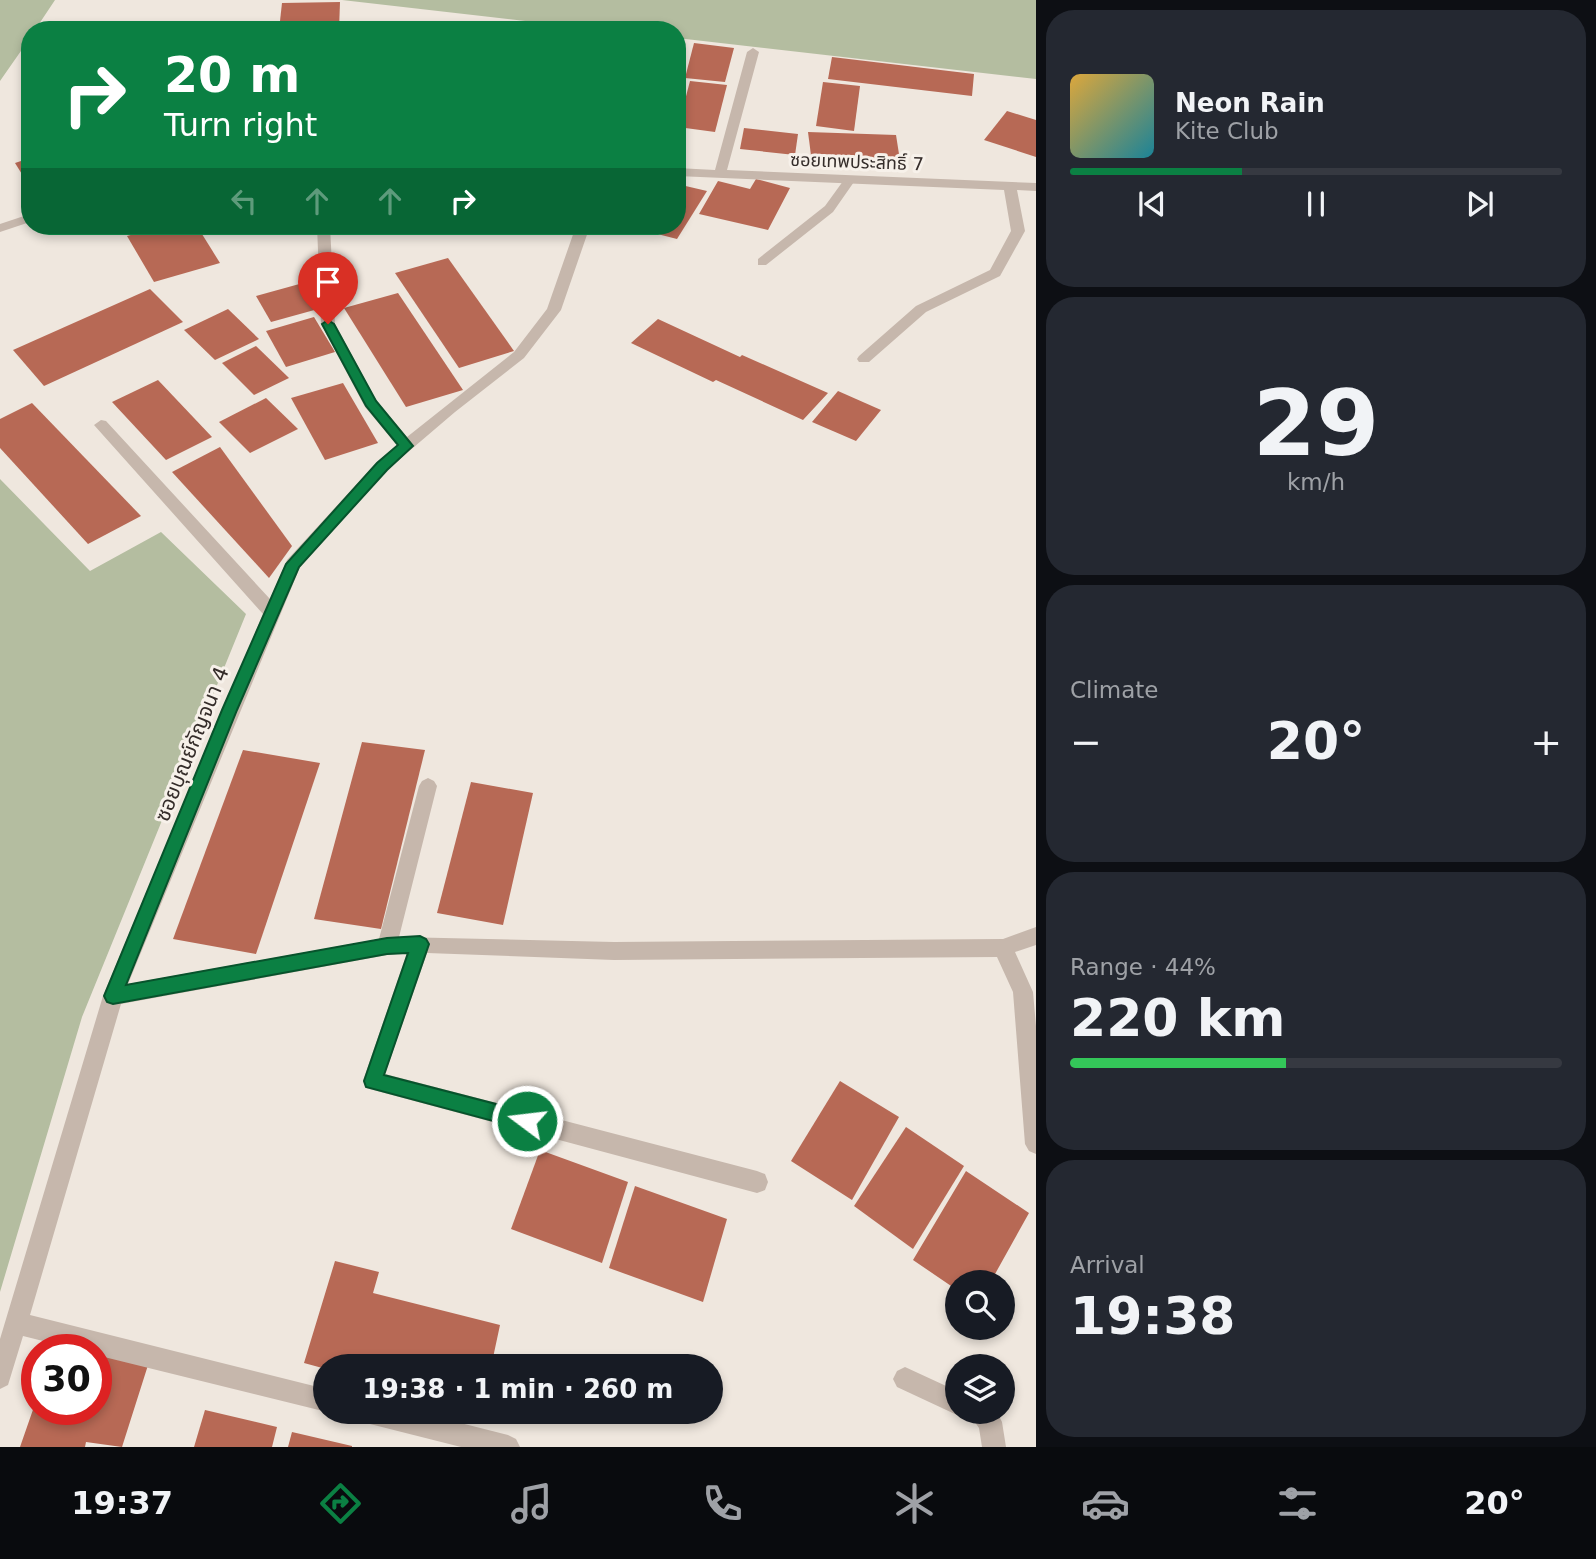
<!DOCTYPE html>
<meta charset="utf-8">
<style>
body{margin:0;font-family:"DejaVu Sans","Noto Sans Thai",sans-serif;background:#242831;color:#f1f3f6;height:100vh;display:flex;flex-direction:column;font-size:26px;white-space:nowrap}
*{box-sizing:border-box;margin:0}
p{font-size:23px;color:#9ea1a6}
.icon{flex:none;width:38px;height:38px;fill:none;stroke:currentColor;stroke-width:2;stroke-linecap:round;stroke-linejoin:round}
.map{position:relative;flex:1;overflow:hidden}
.details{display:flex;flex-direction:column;gap:10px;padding:10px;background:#0d0f14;width:560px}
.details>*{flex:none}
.hud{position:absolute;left:21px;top:21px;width:665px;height:214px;border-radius:28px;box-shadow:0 4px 10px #0003;background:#0b8043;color:#fff;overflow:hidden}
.controls{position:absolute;left:945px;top:1270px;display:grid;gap:14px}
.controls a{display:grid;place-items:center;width:70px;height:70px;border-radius:50%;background:#171b24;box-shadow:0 4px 10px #0003;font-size:35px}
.speed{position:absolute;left:21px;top:1334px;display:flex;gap:14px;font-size:35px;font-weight:700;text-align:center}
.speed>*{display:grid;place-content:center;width:91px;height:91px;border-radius:50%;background:#171b24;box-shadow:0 4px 10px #0003;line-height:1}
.speed .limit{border:10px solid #d22;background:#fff;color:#111}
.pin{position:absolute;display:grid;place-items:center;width:60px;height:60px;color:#fff;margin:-72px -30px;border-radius:50% 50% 50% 0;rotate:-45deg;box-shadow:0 0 7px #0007}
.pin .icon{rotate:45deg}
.me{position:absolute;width:77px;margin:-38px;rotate:285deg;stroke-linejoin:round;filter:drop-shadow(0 0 5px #0008)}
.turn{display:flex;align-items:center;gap:24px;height:147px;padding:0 28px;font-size:32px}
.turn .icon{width:91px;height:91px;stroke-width:2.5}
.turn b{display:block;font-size:49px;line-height:60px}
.lanes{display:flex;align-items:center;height:66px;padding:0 28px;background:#0003;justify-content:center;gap:35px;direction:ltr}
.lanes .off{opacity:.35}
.big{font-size:52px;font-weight:600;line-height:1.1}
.details .tile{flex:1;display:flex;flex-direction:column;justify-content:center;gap:10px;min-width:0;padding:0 24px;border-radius:28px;background:#242831}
.details .dial{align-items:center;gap:0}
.dial b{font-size:91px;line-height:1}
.song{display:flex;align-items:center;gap:21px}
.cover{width:84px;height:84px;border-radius:10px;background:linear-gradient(135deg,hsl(40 70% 55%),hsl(190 70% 35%))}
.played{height:7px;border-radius:4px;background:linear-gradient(90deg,#0b8043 35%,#363941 35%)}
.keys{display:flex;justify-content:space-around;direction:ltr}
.heat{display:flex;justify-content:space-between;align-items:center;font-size:38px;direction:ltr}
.charge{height:10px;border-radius:5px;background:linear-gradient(90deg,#34c759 44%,#363941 0)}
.trip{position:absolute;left:313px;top:1354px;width:410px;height:70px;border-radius:35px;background:#171b24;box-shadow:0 4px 10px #0003;font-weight:600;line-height:70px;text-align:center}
.menu{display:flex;height:112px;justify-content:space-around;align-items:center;background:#090b0e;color:#9ea1a6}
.menu .icon{width:49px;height:49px}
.menu .current{color:#0b8043}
.menu b{font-size:32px;color:#f1f3f6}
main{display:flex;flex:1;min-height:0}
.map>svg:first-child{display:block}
.green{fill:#b4bda0}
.water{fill:#81a9a9}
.building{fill:#b76955}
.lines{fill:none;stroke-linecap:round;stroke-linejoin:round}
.lane{fill:#c6b7ac;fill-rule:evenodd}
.street{fill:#c6b7ac;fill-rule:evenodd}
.route{fill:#0b8043;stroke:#07532c;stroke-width:2}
.labels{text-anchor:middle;stroke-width:6;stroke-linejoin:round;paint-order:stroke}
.far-street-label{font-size:18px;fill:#352d2a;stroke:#f7f1ea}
.street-label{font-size:21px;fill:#352d2a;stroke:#f7f1ea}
</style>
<main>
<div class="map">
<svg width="1036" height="1447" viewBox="0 0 1036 1447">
<rect width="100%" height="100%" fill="#efe7de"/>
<!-- green -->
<g class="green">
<polygon points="0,0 55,0 35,30 30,30 30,38 0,81"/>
<polygon points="342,0 1036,0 1036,79 677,38 677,30 603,30"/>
<polygon points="0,479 90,571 161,532 246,614 82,1017 0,1292"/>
</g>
<!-- water -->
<polygon class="water" points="369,22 449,27 452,30 352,30"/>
<!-- building -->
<g class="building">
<polygon points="340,2 339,30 279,30 282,3"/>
<polygon points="694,43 734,48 725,82 685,78"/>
<polygon points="832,57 974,74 972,96 828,79"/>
<polygon points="690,81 727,85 715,132 678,127"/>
<polygon points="823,82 860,86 854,131 816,126"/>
<polygon points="1007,111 1036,120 1036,157 984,140"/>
<polygon points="744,128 798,134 795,155 740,149"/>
<rect x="677" y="132" width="7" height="27"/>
<polygon points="808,132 896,135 901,167 812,163"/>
<polygon points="30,158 30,187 15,163"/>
<polygon points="756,179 790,188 768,230 699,214 718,181 750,189"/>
<polygon points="677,184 707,191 677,239 630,227 677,226"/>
<polygon points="163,226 197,226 220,263 154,282 127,236"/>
<polygon points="448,258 514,351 459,368 395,273"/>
<polygon points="303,283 318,309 271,322 256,296"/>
<polygon points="150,289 183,322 44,386 13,350"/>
<polygon points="398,293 463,390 406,407 344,308"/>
<polygon points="228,309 259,339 215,360 184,330"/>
<polygon points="314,317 335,352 286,367 266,331"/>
<polygon points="658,319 740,357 742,355 828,393 803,420 716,380 713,382 631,343"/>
<polygon points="256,346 289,378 254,395 222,363"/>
<polygon points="158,380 212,437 166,460 112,402"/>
<polygon points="343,383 378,443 325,460 291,398"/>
<polygon points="838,391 881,410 856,441 812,422"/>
<polygon points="266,398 298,429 250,453 219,422"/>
<polygon points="32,403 141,516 88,544 0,448 0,419"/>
<polygon points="220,447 292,546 269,578 172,472"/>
<polygon points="362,742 425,750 381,929 314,919"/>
<polygon points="243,750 320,763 256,954 173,939"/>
<polygon points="471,782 533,793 503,925 437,913"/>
<polygon points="840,1081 899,1117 852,1200 791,1161"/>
<polygon points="906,1127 964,1166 913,1249 854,1206"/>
<polygon points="540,1150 628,1182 602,1263 511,1229"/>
<polygon points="966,1171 1029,1213 990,1283 957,1283 957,1290 913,1260"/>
<polygon points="635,1186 727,1219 703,1302 609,1268"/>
<polygon points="335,1261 379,1272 373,1293 500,1325 491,1367 326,1369 304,1363"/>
<polygon points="96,1350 149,1362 122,1447 86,1442 85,1447 20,1447 36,1401 37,1409 96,1409"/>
<polygon points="205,1410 277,1427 272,1447 194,1447"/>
<polygon points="292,1432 352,1446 352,1447 288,1447"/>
</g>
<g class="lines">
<!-- lane -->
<polygon class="lane" points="850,176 856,179 833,212 766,265 758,265 758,259 825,206 846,177"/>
<!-- street -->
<g class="street">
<polygon points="753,48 759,52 727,170 1036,183 1036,191 1017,190 1025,231 1000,276 926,312 869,362 859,362 857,359 859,356 916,306 990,270 1011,231 1004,190 677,176 677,168 715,170 747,52"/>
<polygon points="30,214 30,222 0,232 0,224"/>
<polygon points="317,226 330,226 335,324 376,400 407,437 514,352 547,309 576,226 590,226 561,310 524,358 455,412 387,470 300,567 128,984 379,939 419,786 422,781 428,778 434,781 437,786 399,937 614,942 1003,939 1036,927 1036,945 1015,952 1033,992 1036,1026 1036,1154 1029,1151 1025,1144 1013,992 997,957 614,960 427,953 385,1074 757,1171 765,1174 768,1182 765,1190 757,1193 366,1088 363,1081 407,953 387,955 121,1004 30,1315 326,1389 327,1412 96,1355 96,1349 75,1349 23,1336 8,1385 0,1389 0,1339 103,996 263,614 94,425 101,420 106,421 270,599 287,560 377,462 397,445 365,407 321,324"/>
<polygon points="905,1367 957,1391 957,1412 963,1412 957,1415 897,1387 893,1379 897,1371"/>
<polygon points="358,1412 417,1412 508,1435 516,1439 520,1447 461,1447 370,1424 362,1420"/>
<polygon points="968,1412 997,1412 1002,1422 1006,1447 982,1447 979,1428"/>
</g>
</g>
<!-- route -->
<polygon class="route" points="328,320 334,324 376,401 413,446 387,470 299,567 237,710 126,985 387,938 420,936 426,939 429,944 384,1075 527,1112 533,1115 536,1121 533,1128 527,1130 366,1087 364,1081 408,953 387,954 113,1004 107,1002 104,996 222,710 286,564 377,463 398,445 366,406 322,324"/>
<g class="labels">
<!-- far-street labels -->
<g class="far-street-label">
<text transform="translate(857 162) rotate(2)" y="6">ซอยเทพประสิทธิ์ 7</text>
</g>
<!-- street labels -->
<g class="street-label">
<text transform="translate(192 744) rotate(-68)" y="7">ซอยบุณย์กัญจนา 4</text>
</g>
</g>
</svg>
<div class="controls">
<a><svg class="icon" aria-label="search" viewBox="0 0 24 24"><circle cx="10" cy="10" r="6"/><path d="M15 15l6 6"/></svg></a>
<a><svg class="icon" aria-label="layers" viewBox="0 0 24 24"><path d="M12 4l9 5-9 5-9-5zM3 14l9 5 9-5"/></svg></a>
</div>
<div class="speed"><div class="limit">30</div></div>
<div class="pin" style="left:328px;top:324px;background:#d93025"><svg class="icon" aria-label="arrive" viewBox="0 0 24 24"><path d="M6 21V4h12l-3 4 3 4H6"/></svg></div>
<svg class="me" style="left:527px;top:1121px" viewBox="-20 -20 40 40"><circle r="17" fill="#0b8043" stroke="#fff" stroke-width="3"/><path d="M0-11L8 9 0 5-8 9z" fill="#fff"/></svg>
<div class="trip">19:38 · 1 min · 260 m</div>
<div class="hud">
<div class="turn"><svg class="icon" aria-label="right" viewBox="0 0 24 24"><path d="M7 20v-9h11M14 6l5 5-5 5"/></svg><div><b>20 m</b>Turn right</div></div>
<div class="lanes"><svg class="icon off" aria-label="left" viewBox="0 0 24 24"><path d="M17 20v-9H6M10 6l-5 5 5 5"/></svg><svg class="icon off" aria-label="ahead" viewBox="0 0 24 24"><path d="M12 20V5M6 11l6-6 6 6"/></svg><svg class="icon off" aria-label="ahead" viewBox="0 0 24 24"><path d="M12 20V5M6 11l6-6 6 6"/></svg><svg class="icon" aria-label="right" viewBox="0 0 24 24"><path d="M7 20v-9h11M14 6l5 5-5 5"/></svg></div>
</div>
</div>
<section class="details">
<div class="tile">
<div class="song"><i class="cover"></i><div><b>Neon Rain</b><p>Kite Club</p></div></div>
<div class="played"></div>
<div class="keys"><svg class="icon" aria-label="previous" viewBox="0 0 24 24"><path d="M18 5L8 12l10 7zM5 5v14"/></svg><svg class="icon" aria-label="pause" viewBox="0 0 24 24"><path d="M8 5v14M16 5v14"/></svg><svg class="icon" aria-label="next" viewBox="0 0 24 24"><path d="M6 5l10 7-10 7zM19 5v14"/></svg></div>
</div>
<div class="tile dial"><b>29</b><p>km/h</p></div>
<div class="tile"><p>Climate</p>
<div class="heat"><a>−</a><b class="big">20°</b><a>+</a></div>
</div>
<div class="tile"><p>Range · 44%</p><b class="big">220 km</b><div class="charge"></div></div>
<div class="tile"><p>Arrival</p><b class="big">19:38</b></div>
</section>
</main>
<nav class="menu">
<b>19:37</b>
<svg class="icon current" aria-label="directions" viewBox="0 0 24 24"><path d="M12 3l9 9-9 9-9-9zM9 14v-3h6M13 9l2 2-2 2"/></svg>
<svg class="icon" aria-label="music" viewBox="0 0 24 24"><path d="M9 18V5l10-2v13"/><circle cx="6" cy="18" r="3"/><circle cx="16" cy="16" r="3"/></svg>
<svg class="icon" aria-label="phone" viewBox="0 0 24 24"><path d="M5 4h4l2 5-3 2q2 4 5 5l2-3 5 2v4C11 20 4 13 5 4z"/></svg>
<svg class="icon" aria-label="climate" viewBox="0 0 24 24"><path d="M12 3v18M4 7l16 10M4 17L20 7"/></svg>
<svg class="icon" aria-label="car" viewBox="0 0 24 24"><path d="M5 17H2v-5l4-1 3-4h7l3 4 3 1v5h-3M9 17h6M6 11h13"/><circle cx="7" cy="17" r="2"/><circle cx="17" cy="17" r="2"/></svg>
<svg class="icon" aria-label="filters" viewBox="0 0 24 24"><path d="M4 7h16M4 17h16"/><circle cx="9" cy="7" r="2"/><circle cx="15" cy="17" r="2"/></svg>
<b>20°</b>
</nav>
